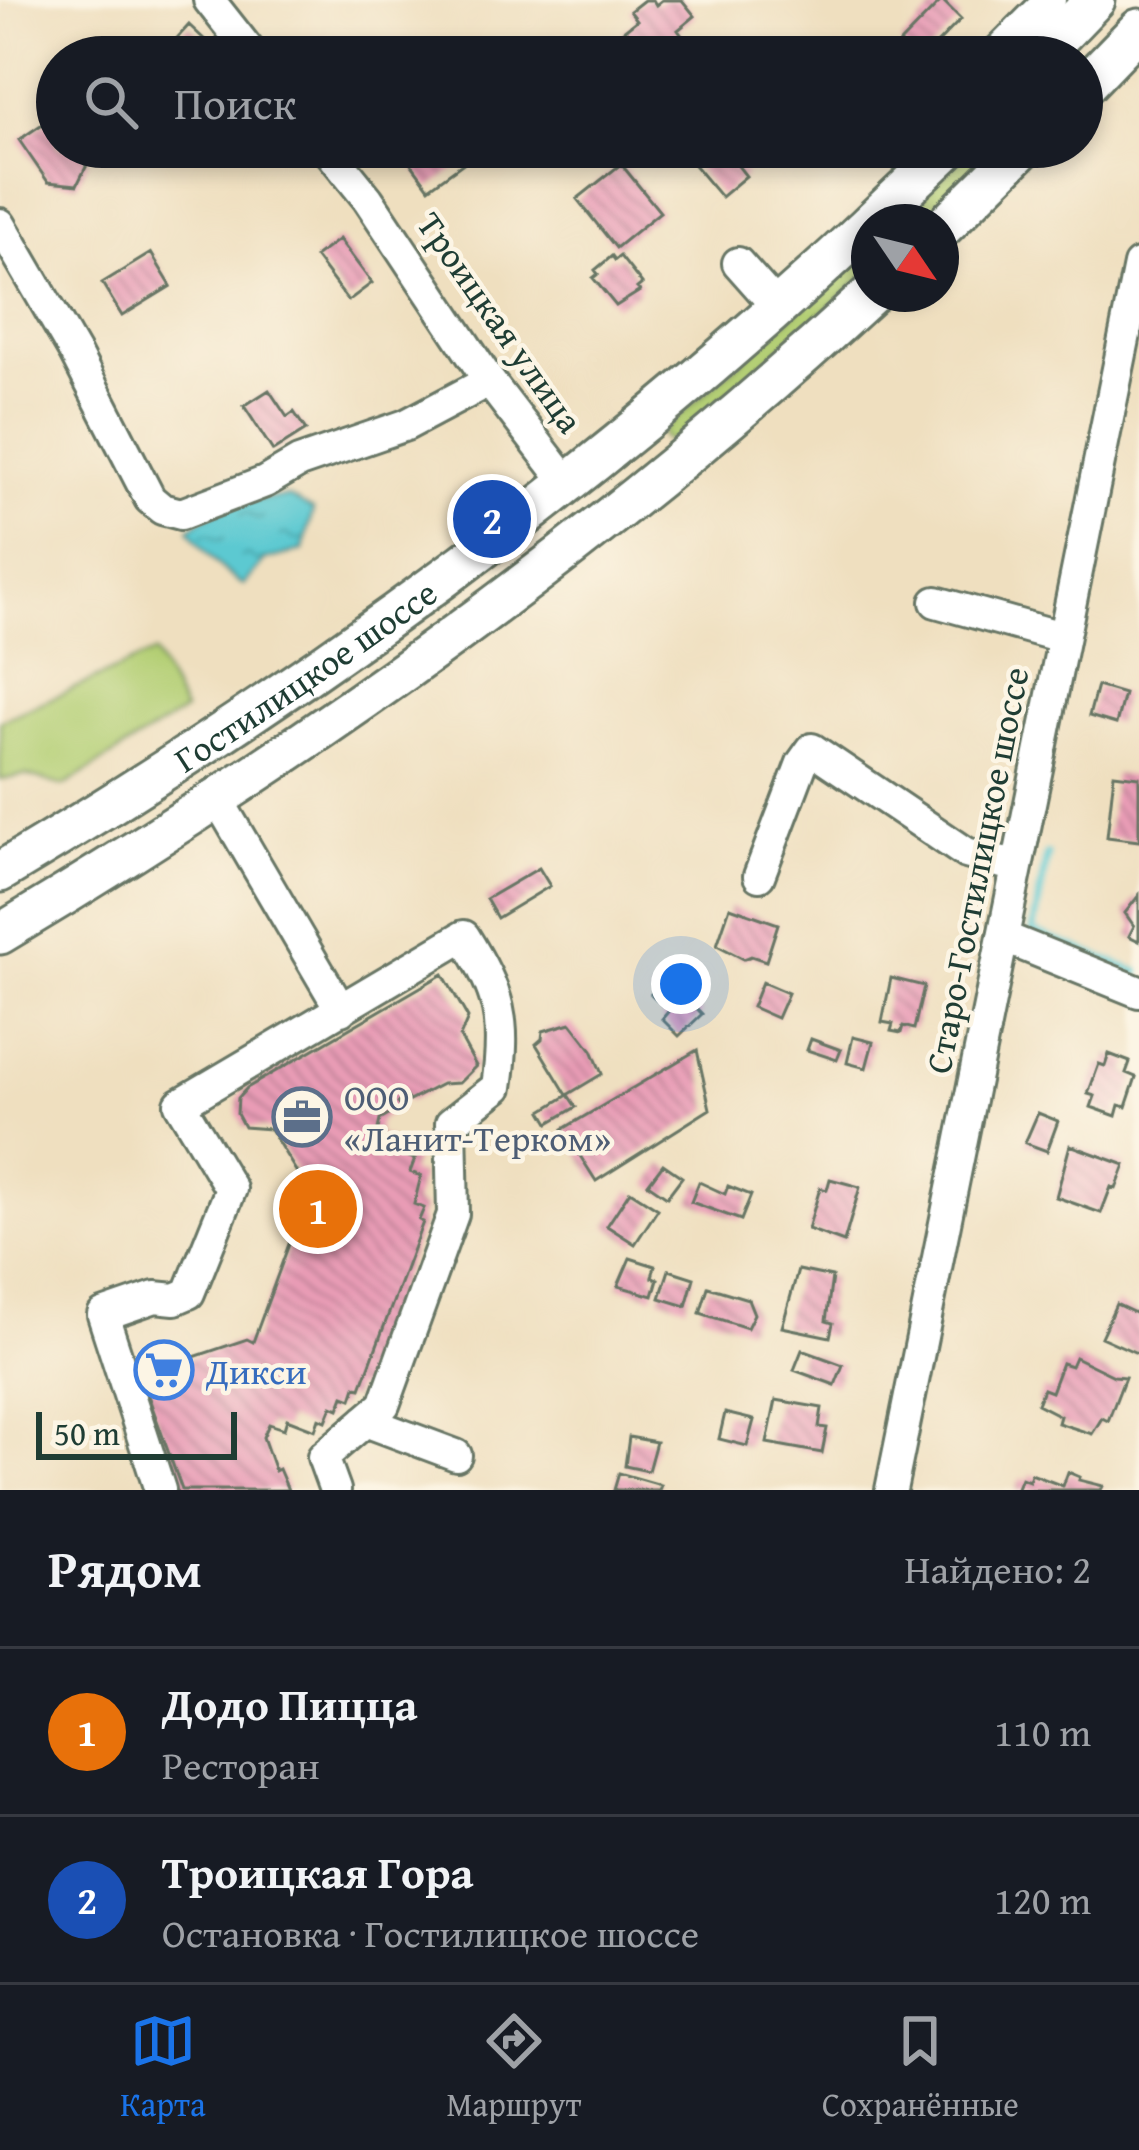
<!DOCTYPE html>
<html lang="ru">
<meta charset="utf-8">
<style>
body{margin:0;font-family:"Gentium Book Plus",serif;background:#242831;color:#f1f3f6}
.compass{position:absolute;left:851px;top:204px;width:108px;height:108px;border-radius:50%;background:#171b24;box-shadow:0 6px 18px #0003;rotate:125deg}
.scale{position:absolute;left:36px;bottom:30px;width:201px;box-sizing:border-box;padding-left:12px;border:6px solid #1f3d34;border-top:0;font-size:33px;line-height:42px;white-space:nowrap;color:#1f3d34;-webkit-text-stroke:9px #fcf5e5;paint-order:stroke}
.you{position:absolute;left:681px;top:984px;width:42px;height:42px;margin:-30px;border:9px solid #fff;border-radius:50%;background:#1a73e8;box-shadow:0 0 0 18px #1a73e833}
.badge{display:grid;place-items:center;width:78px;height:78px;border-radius:50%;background:#1a73e8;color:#fff;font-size:39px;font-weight:700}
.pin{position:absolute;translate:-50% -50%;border:6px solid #fff;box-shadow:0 3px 12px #0006}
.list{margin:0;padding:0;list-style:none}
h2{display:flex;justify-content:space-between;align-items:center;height:156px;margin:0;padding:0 48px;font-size:51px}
h2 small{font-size:39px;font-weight:400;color:#9ea1a6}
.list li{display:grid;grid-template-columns:78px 1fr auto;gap:36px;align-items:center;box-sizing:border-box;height:168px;padding:0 48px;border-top:3px solid #363941}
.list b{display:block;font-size:45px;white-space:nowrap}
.list p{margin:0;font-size:39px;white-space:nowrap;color:#9ea1a6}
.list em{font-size:39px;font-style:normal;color:#9ea1a6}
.icon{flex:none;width:66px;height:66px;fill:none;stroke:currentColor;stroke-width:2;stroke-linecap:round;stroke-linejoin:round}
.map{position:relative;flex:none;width:1139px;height:1490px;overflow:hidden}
.search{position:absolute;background:#171b24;box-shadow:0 6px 18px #0003;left:36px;right:36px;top:36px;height:132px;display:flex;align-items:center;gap:30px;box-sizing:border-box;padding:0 42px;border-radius:66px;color:#9ea1a6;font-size:45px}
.sheet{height:492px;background:#171b24}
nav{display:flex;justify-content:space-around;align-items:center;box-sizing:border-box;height:168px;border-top:3px solid #363941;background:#171b24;font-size:33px;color:#9ea1a6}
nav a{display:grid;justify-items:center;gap:6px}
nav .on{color:#1a73e8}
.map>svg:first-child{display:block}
.grass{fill:#b4cf75;stroke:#6a8654;stroke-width:3}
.water{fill:url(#water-ripples);stroke:#3e8382;stroke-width:3}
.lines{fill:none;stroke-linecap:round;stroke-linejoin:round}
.stream{stroke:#5cc9d1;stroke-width:8}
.building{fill:url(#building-back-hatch)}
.minor-casing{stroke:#687665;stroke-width:36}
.major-casing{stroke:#687665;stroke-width:45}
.minor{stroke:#fff;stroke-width:30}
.major{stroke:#fff;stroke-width:39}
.labels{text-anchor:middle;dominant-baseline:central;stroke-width:9;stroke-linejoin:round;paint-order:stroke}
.street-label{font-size:36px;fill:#1f3d34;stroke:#fcf5e5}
.service-label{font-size:36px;fill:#4e5e75;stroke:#fcf5e5;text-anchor:start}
.shop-label{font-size:36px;fill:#366cbe;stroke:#fcf5e5;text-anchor:start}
</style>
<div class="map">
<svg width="1139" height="1490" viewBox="0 0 1139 1490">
<defs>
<pattern id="water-ripples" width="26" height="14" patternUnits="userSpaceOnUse" patternTransform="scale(3)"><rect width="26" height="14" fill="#5cc9d1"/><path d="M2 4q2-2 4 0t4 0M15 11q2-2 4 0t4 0" fill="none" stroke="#4ba4aa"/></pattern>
<pattern id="building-back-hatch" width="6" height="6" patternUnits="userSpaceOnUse" patternTransform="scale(3)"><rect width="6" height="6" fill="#e99cb6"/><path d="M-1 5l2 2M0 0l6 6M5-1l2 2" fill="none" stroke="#bc8095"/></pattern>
</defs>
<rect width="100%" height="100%" fill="#fcf5e5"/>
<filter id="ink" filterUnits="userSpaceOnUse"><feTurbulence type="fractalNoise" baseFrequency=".00833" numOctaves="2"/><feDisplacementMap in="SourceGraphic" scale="24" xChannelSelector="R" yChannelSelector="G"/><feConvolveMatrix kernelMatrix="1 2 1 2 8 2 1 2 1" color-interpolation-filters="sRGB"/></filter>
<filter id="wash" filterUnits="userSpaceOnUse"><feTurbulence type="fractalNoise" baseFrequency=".004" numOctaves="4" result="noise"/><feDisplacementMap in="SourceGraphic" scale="48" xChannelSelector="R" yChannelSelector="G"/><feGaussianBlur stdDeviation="2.7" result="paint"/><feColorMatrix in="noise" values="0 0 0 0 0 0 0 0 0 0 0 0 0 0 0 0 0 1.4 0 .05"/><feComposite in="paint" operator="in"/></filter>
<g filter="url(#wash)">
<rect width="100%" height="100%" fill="#efdfbf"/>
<path class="grass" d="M974,147H1001L924,222H896Z
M869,248V273L672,442L663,438L662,431Z
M154,653L184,711L64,786L25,775L0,780V721Z"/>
<path class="water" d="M289,497L313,510L303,550L265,560L244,585C224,575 202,548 189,529C223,503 247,499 289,497Z"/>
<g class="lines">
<path class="stream" d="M1047,855L1033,932L1137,972"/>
</g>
<g id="blocks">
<path class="building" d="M644,0H653L656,5L662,0H682L695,16L678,30L685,40L664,57L653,49L643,57L622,32L637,20L630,11Z
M942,0L961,19L924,57H915L900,43Z
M189,25L223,57H160Z
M57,114V147H80L89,161L77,185L48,182L19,140Z
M422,147H454L465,162L429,188L407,158Z
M692,147H735L738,151L731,157L746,176L721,197L684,153Z
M621,164L660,212L616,248L577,199Z
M339,239L372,283L348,301L315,257Z
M151,253L171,286L122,316L102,283Z
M612,256L615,260L620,256L642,284L637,288L640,291L616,306L593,278L598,274L595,270Z
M269,390L287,417L294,412L306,430L273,451L244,406Z
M1097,686L1124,694L1116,724L1089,716Z
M1114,774L1139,777V841L1107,837Z
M539,868L550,886L497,918L486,899Z
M1139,895V941L1129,936L1134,926L1125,913Z
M730,907L778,924L766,961L751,956L744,959L717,945Z
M443,974L468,1018L460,1037L476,1066L459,1083L442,1084L409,1101L406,1097L397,1103L401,1108L380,1120L377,1134L390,1139L386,1149L415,1159L410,1172L421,1176L414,1204L424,1208L419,1220L423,1222L361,1388L356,1387L352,1399L344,1396L339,1409L332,1406L326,1421L319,1418L315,1430L287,1419L284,1429L269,1424L263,1437L275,1471L279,1469L288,1490H182L140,1373L143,1358L161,1345L173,1347L185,1360L247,1339L253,1342L310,1187L304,1184L270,1129L244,1127L237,1114L238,1098L247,1088Z
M668,977L679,988L662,1005L651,994Z
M891,978L924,986L914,1029L903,1026L901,1033L891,1031L893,1024L882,1022Z
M762,982L788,993L777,1018L752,1007Z
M683,994L702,1014L679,1036L662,1019Z
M571,1023L592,1050L602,1074L567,1095L536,1044L542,1039L543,1031Z
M853,1037L873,1042L866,1068L847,1063Z
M811,1039L841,1050L837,1060L807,1050Z
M697,1050L710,1109L596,1181L563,1129Z
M1109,1054L1130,1062L1126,1073L1136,1077L1126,1107L1119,1105L1116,1116L1091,1107L1095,1096L1088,1094L1099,1064L1105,1066Z
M568,1095L576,1107L549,1123L542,1111Z
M1038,1113L1058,1121L1047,1151L1025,1143Z
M1070,1145L1125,1165L1116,1189L1111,1187L1101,1213L1056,1197Z
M663,1164L682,1177L667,1197L648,1184Z
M830,1179L860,1187L844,1242L808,1229L820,1188L827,1190Z
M699,1182L725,1194L728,1186L751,1195L741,1220L691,1202Z
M630,1191L658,1209L635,1244L607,1226Z
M630,1258L655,1266L652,1277L658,1279L653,1296L618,1286Z
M669,1270L694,1278L686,1306L660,1298Z
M798,1270L832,1277L826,1321L833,1323L830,1337L782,1327Z
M708,1287L748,1299L754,1314L747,1328L700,1313Z
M1116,1304L1139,1315V1354L1101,1337Z
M802,1350L843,1365L835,1385L794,1370Z
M1075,1357L1114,1376L1125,1377L1108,1421L1102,1418L1092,1434L1058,1423L1060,1416L1037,1404L1043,1389L1051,1392L1062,1363L1071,1366Z
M776,1400L822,1408L819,1427L827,1428L822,1453L767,1443Z
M725,1413L754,1420L747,1446L719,1439Z
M629,1437L656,1442L648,1471L625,1466Z
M1068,1472L1080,1477L1079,1480L1103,1486L1101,1490H1016L1021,1478L1029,1481L1031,1474L1063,1486Z
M619,1473L661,1485L659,1490H614Z"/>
</g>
</g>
<g filter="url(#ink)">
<use href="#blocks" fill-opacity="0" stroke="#687665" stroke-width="3"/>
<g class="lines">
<g class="minor-casing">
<path id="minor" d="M209,0L254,57
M993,57L1050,0
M326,147L368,199L489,381L568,484
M0,224L75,353L150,499L162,509L181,514L265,482L299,462L406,425L489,381
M738,263L778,308
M936,602L1062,637
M218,800L341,1010
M759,876L802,763L812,749L966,853L1017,867
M1003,937L1139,992
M365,1421L456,1455
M160,1490L103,1315L155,1297L175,1299L189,1293L231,1189L180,1104L464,936C500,994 507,1019 497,1087L451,1123L453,1214L384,1405L323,1457L335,1490
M891,1490L1139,265"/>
</g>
<g class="major-casing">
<g id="major">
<path d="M1040,57L1095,0"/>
<path d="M1082,88L1139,29"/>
<path d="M871,222L950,147"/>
<path d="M941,229L1024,147"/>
<path id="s1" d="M0,872C312,686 605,473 869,224"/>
<path d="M0,934C311,748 605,540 871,294"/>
</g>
</g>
<use href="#minor" class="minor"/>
<use href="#major" class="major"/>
</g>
</g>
<defs>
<g id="office-ring" transform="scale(3)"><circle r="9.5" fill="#fcf5e5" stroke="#5c6f8a" stroke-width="1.5"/><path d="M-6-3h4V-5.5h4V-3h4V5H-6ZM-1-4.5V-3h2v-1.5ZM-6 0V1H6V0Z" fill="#5c6f8a"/></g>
<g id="supermarket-ring" transform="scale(3)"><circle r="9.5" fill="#fcf5e5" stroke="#3f7fe0" stroke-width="1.5"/><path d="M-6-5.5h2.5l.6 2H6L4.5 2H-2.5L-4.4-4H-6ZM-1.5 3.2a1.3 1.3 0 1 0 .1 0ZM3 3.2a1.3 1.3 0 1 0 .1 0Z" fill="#3f7fe0"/></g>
</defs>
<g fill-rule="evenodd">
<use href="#office-ring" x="302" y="1117"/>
<use href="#supermarket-ring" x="164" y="1370"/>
</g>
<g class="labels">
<g class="street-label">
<text transform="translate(501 322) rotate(55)">Троицкая улица</text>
<text stroke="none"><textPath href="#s1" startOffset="363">Гостилицкое шоссе</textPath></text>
<text transform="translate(976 870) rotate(-79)">Старо-Гостилицкое шоссе</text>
</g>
<g class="service-label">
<text x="344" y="1096">ООО<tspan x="344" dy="41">«Ланит-Терком»</tspan></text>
</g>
<g class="shop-label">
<text x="206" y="1370">Дикси</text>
</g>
</g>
</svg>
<svg class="compass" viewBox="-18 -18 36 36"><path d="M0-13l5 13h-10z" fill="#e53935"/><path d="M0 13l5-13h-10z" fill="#9ea1a6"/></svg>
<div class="scale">50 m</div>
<div class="you"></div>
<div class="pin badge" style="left:318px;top:1209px;background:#e8710a">1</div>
<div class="pin badge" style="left:492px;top:519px;background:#1a4fb4">2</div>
<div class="search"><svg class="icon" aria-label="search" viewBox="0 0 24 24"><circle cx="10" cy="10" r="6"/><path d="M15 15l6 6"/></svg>Поиск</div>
</div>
<section class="sheet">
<h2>Рядом<small>Найдено: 2</small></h2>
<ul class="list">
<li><span class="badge" style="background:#e8710a">1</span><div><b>Додо Пицца</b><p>Ресторан</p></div><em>110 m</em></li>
<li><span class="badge" style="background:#1a4fb4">2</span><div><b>Троицкая Гора</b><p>Остановка · Гостилицкое шоссе</p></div><em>120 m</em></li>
</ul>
</section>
<nav>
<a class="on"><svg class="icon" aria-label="map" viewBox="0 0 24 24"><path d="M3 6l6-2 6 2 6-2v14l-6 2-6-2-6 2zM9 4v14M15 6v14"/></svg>Карта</a>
<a><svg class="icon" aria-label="directions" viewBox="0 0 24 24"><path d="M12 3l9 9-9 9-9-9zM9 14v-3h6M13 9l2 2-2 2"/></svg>Маршрут</a>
<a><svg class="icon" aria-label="saved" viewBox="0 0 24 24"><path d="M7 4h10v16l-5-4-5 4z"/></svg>Сохранённые</a>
</nav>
